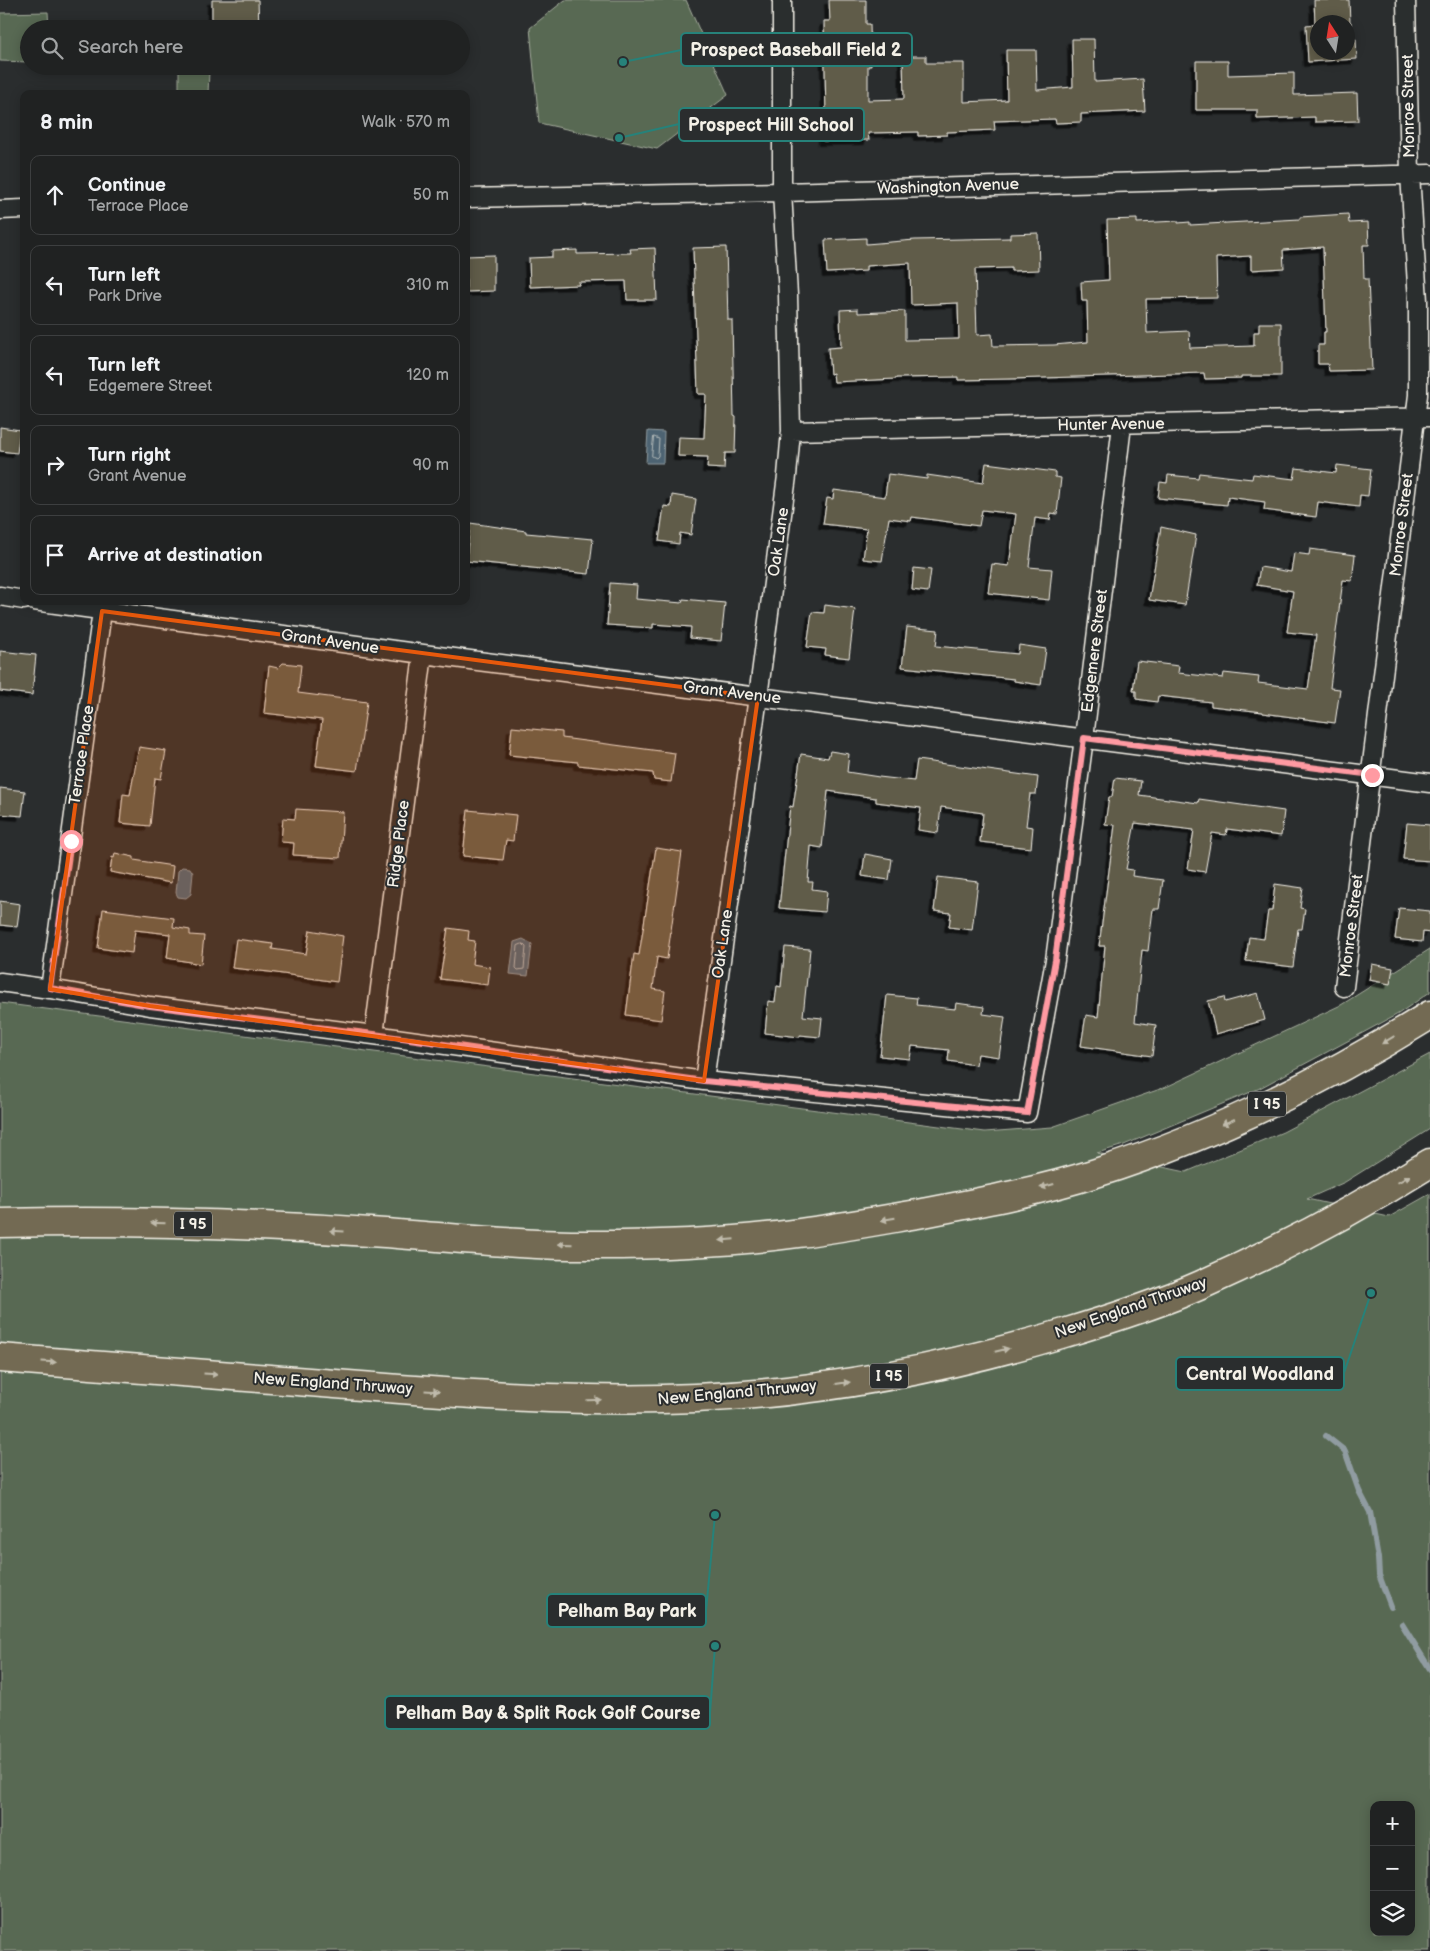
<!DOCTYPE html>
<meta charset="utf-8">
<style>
body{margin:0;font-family:"Balsamiq Sans",sans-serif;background:#282a2a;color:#f1f3f6}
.controls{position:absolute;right:15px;bottom:15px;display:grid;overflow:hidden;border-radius:10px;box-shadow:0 2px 12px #0003}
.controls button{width:45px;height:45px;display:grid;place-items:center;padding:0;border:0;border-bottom:1px solid #3d3f40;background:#202222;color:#f1f3f6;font:25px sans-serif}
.compass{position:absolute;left:1310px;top:15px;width:45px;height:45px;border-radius:50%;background:#202222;box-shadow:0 2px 12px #0003;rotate:348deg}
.stop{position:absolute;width:15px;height:15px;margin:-11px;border:4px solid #ff9aa2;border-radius:50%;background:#fff}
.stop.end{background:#ff9aa2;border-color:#fff;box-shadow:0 1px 5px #0008}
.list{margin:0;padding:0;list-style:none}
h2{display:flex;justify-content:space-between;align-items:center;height:65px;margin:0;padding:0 20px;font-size:21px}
h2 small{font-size:16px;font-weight:400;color:#a2a4a5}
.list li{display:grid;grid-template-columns:32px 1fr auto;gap:15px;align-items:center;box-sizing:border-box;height:80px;margin:0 10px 10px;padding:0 10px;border:1px solid #3d3f40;border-radius:10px}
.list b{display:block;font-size:19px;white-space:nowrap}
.list p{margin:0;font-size:16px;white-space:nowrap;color:#a2a4a5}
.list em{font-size:16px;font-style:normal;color:#a2a4a5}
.icon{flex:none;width:28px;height:28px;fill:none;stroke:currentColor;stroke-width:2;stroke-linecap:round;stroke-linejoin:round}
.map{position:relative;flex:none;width:1430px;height:1951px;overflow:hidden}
.search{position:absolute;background:#202222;box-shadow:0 2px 12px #0003;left:20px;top:20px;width:450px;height:55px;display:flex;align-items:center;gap:12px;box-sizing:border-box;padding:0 18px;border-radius:28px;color:#a2a4a5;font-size:19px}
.panel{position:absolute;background:#202222;box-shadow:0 2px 12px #0003;left:20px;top:90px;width:450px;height:515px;border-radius:10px}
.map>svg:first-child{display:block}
.green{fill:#586953;stroke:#a6ad9e;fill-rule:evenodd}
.water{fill:#4e6472;stroke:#909ca1}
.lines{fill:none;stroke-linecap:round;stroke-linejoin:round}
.shore{stroke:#b2b9b9;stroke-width:1}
.stream{stroke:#909ca1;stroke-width:6}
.building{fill:#615b4a;stroke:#f4f1e8;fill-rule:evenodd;filter:url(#shadow)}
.minor-casing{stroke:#f4f1e8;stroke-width:21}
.motorway-casing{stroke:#f4f1e8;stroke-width:31}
.minor{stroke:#2a2d2e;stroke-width:18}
.motorway{stroke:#736b52;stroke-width:28}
.oneway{fill:#c0bbac}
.route{stroke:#ff9aa2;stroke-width:6}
.marked{fill:#e8590c;fill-opacity:0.2;stroke:#e8590c;stroke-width:4;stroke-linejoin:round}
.labels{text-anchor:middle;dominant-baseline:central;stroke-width:4;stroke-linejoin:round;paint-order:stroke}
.shield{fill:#2a2d2e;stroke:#b7b6b0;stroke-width:1}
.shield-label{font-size:15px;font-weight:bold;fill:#f4f1e8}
.street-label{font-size:16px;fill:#f4f1e8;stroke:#2a2d2e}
.leader{fill:none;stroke:#26827a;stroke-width:2}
.callout-dot{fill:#26827a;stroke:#2a2d2e;stroke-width:2}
.callout{fill:#2a2d2e;stroke:#26827a;stroke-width:2}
.callout-label{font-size:18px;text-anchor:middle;font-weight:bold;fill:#f4f1e8}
</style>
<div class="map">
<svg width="1430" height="1951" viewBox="0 0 1430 1951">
<defs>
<filter id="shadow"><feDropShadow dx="-4.5" dy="4.5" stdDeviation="0" flood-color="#0009"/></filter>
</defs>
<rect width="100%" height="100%" fill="#2a2d2e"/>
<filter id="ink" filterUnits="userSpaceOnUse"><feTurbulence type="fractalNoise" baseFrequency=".02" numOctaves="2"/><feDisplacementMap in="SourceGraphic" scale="10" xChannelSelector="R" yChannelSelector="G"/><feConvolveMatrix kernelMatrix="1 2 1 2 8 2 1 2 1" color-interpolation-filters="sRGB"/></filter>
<g filter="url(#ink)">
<path class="green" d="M565,0H686L728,95L657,149L539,123L530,28Z
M48,12L49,29H29V62L0,61V13Z
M179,70L209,71L208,94H179Z
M1430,949V992L1398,1014L1258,1089L1124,1145L1097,1153L1186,1172L1283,1132L1430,1054V1129L1345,1182L1307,1199L1389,1217L1430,1194V1951H0V1003L985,1132L1052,1127L1166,1087L1341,1005ZM1374,1805H1411V1932H1374Z"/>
<path class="water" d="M648,431L664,432L663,463H646Z
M182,867L190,868L193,873L191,894L186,898L178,897L176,893L178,871Z
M523,939L532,944L528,976L510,974L514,942Z"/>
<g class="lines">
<path class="shore" d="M654,437L659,439L658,456L656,458L652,456Z
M523,944L526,947L524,969L518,970L516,968L518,946Z"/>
<path class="stream" d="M1326,1436L1345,1451L1359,1491L1370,1512L1378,1558L1379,1575L1391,1607
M1402,1624L1430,1669"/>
</g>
<path class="building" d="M212,0H258L259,29H212Z
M829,0H866V24H870L871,66H868V100L904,99L903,56H926V63H964V102L1007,100L1006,50H1036L1037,90L1073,87L1072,39H1094L1095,82L1143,79L1145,111L1081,114V122L1056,123L1055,119L994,121L995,130L947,132V135L918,136V132L868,133L869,140L823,141V115H826L824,21H830Z
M1314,0H1349L1350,22H1351L1352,39H1356L1357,59L1308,62L1306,25L1315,24ZM1318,22H1348V52H1318Z
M1196,61H1228V75L1294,73V95L1357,93L1358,121L1315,122V117L1257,119V110H1196Z
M1348,214L1349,223L1368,222L1369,245H1363L1364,279H1368L1372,370L1329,371L1328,364H1318V345H1324V332H1326L1323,247L1283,250L1284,268L1251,270V256L1216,258L1217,298L1146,299L1147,333L1189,331L1190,348L1254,346V332H1259V323H1281V376H1241V378L1205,379L1204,373L1010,379L958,380V377L896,378V379L834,382L833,373L830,374L828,348L841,347L840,310L858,309V313L905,311V340L959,339L958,303L911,305L910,263L866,266V271L827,273L825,240L866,238V244L915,240L1010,238V234L1038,233L1039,270L1011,271V268L975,269L977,335L992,334L993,346L1054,345L1088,342L1087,301H1082L1081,282L1109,280L1107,220L1137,219V223L1178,221V223L1190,222V225L1300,219V217Z
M726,247L728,320H732L734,416L736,417L735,453H725L724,469L707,468L708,457L678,456L679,437L704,438L706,394H698L693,248Z
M655,248L657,300H627L626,281L578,282L579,285L530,287L529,258L552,257V251L577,250V254L631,253L630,249Z
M494,255V291L466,292V256Z
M0,427L20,430L17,453L0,451Z
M986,463L1055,472V477L1061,478L1057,514L1051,513L1050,520L1035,518L1029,567L1052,569L1049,600L988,593L992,564L1009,566L1016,514L982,510L979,526L912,517L911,521L889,518L882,561L863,559L867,529L823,524L827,498L833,499L834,490L885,497L888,474L927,479V475L983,483Z
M1337,465L1371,469L1368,496L1360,495L1359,507L1318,502L1316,517L1264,510L1265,502L1228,497L1227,505L1158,498L1160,482L1167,483L1168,475L1198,478L1199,473L1252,479L1253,474L1294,479L1296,468L1336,473Z
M672,495L696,499L691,535L680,533L679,544L659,541L664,506L671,507Z
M470,523L526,531V533L593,539L589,574L466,561Z
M1161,527L1196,535L1185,605L1149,600Z
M1310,549L1355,555L1352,581L1343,580L1334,647H1335L1330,688L1340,689L1335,723L1263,713V712L1211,706V702L1158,696L1157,702L1136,699V691H1133L1137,661L1179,666L1178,673L1223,678L1224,673L1259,677L1258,683L1308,689L1316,635L1287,632L1293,591L1257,585L1260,567L1291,572L1294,553L1309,555Z
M914,568L931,570L928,592L912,590Z
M610,583L637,585L636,599L682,603L683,599L725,603L721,641L690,638L691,627L653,624V628L607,625Z
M825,605L855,609L849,658L825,655L826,649L807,647L812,612L824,613Z
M907,627L938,630L936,646L1018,654L1019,645L1046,649L1041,685L1014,681V679L902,667Z
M0,651L36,655L32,695L0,691Z
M283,663L301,665L298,693L367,702L357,771L316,766L322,720L264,713L269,666L278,668Z
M512,727L562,732V738L675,753L671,782L654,780L653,773L578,765V762L509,755Z
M139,747L166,751L161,779L155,778L150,826L120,823L123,794L130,795Z
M830,751L849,754L847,772L879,777L914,781L917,760L1038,777L1036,794H1030L1026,826L1033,827L1031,848L980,842L983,813L941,807L938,833L918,830L921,808L876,802V798L828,791L822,848L811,846L808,882H813L812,889L827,891L825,912L779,908L790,806L793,807L801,754L828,758Z
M1115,778L1141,781L1139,795L1198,803L1199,799L1284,811L1281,836L1227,829L1226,835L1212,833L1205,872L1188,869L1194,830L1135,823L1126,869L1133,870L1132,876L1163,880L1159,909H1153L1148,951L1142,950L1135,1022L1156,1025L1152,1056L1081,1046L1086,1015L1098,1017L1105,946H1099L1115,825L1105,824L1109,797H1112Z
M0,788L25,791L22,816L0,814Z
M296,809L343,812L340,858L293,855L294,843L281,842L283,818L295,819Z
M468,810L516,815L513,841L506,840L503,860L463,856Z
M1407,823L1430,825V861L1403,859Z
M656,848L682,852L667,959L657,957L653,989L665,991L661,1020L626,1015L634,954L639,955Z
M115,853L134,857V860L173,866L171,883L110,872L112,857L114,858Z
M865,854L892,859L889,880L862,876Z
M938,877L978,882L972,930L949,927L951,913L934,911Z
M1275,884L1303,888L1300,908L1305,909L1302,929H1298L1293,967L1246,961L1249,937L1264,939L1268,911H1272Z
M0,901L20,904L17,927L0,925Z
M1399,908L1430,911V933L1423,932L1422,942L1395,939Z
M103,909L174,918L173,927L190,930V935L204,936L201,964L167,958L170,934L135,930L132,953L98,948Z
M448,928L469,931L468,940L475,941L472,964L490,967L488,985L440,979Z
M310,930L343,936L337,982L269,972L232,968L236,939L273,944L272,949L306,954Z
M785,947L810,949L803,1016L822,1018L820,1037L800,1035V1037L765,1033L768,1001L775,1002L777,986L781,987Z
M1372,964L1393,968L1390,984L1369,980Z
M1258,993L1265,1020L1216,1034L1208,1001L1224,997L1225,1002Z
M887,995L917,998L916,1005L955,1009L956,1003L984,1007L983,1014L1005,1017L999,1057L978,1054L976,1065L948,1061L949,1050L912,1046L910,1059L880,1056Z"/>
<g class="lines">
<g class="minor-casing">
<path id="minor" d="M466,198L782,192L1430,174
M0,210L24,209
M791,431L1430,417
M0,596L24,600
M34,601L423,654L1430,783
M0,982L50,989L150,1006L374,1035L704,1081L1027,1113L1055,960L1084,738L1122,425
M1344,987L1418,395V301L1410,174L1406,0
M50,989L102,611
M374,1035L423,654
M704,1081L758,697L787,476L791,431L788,295L782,192V0"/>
</g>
<g class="motorway-casing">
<path id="motorway" d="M0,1223C128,1220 257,1224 385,1233C456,1238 528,1246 599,1245C666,1245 733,1242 799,1233C840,1228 882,1220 923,1213C981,1202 1040,1191 1096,1173C1213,1136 1326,1080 1430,1015
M0,1358C116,1367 232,1376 348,1385C464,1394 580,1403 696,1398C819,1393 943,1369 1061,1334C1108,1320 1156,1305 1201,1285C1280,1250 1357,1209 1430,1163"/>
</g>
<use href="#minor" class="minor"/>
<use href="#motorway" class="motorway"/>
</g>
<defs><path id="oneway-solid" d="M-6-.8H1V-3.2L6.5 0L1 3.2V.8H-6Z" transform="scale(1.25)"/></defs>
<g class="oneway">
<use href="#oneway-solid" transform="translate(1388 1040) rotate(149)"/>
<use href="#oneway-solid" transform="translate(1228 1122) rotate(156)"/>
<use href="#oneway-solid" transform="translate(1404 1179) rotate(-30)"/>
<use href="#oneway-solid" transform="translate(1047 1186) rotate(165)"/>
<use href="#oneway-solid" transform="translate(888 1219) rotate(170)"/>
<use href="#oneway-solid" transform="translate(158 1223) rotate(-178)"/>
<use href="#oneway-solid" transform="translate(337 1231) rotate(-177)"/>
<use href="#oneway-solid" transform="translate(727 1240) rotate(175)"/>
<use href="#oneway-solid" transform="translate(565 1244) rotate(-178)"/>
<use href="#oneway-solid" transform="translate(1002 1350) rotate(-13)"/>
<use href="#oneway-solid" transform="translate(49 1362) rotate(4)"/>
<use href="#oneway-solid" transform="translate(211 1374) rotate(4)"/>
<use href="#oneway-solid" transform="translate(843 1383) rotate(-7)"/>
<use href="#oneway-solid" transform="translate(432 1391) rotate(3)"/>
<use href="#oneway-solid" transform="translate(594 1400) rotate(-1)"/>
</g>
</g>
<g class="lines" filter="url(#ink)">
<path class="route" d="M71,841L50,988L150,1006L374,1034L704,1081L1027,1113L1055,960L1084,738L1372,775"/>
</g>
<path class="marked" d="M102,611L758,697L704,1081L150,1006L50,989Z"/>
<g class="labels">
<g class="shield">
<rect x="1248" y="1091.5" width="38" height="25" rx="4"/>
<rect x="174" y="1211.5" width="38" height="25" rx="4"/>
<rect x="870" y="1363.5" width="38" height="25" rx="4"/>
</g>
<g class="shield-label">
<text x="1267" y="1104">I 95</text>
<text x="193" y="1224">I 95</text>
<text x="889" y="1376">I 95</text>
</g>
<g class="street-label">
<text transform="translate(1409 106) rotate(-91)">Monroe Street</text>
<text transform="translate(948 187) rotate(-2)">Washington Avenue</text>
<text transform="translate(1111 425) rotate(-1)">Hunter Avenue</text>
<text transform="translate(1402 525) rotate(-83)">Monroe Street</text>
<text transform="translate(779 542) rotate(-82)">Oak Lane</text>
<text transform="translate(330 642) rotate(8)">Grant Avenue</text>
<text transform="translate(1095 651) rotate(-83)">Edgemere Street</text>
<text transform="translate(732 693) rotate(7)">Grant Avenue</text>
<text transform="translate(82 755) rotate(-82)">Terrace Place</text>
<text transform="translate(399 844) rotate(-83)">Ridge Place</text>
<text transform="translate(1352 926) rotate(-83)">Monroe Street</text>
<text transform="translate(723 944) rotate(-82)">Oak Lane</text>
<text transform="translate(1131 1308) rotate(-19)">New England Thruway</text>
<text transform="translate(333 1384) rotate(4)">New England Thruway</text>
<text transform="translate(737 1393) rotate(-5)">New England Thruway</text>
</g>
</g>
<path class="leader" d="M623 62L681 50M619 138L679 124M1371 1293L1344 1373M715 1515L706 1611M715 1646L710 1713"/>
<g class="callout-dot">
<circle cx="623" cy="62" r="5"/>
<circle cx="619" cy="138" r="5"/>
<circle cx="1371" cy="1293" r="5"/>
<circle cx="715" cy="1515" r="5"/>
<circle cx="715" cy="1646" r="5"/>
</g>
<g class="callout">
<rect x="681" y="33" width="231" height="33" rx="5"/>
<rect x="679" y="108" width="185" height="33" rx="5"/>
<rect x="1176" y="1357" width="168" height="33" rx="5"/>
<rect x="547" y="1594" width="159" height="33" rx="5"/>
<rect x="385" y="1696" width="325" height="33" rx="5"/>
</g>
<g class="callout-label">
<text x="796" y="56">Prospect Baseball Field 2</text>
<text x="771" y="131">Prospect Hill School</text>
<text x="1260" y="1380">Central Woodland</text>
<text x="627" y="1617">Pelham Bay Park</text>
<text x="548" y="1719">Pelham Bay &amp; Split Rock Golf Course</text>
</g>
</svg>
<div class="controls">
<button>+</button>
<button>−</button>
<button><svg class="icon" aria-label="layers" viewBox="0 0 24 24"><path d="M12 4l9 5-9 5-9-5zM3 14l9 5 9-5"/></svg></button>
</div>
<svg class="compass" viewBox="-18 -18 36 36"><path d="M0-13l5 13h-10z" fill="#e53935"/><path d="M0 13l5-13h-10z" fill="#a2a4a5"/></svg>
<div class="stop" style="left:71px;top:841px"></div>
<div class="stop end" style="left:1372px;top:775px"></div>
<div class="search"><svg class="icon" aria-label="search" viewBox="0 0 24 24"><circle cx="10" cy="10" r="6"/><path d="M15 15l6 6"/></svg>Search here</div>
<section class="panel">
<h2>8 min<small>Walk · 570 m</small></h2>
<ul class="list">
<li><svg class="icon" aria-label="ahead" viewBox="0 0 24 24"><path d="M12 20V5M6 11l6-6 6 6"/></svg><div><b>Continue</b><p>Terrace Place</p></div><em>50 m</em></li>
<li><svg class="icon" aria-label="left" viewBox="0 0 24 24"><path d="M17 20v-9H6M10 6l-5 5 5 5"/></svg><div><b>Turn left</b><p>Park Drive</p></div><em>310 m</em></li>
<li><svg class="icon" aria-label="left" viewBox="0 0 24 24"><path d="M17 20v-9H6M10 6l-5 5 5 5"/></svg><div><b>Turn left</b><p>Edgemere Street</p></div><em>120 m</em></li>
<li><svg class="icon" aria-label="right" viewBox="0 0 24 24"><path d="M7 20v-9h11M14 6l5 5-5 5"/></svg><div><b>Turn right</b><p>Grant Avenue</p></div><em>90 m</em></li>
<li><svg class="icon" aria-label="arrive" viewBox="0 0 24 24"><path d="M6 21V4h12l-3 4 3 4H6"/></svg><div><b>Arrive at destination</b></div></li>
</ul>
</section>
</div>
